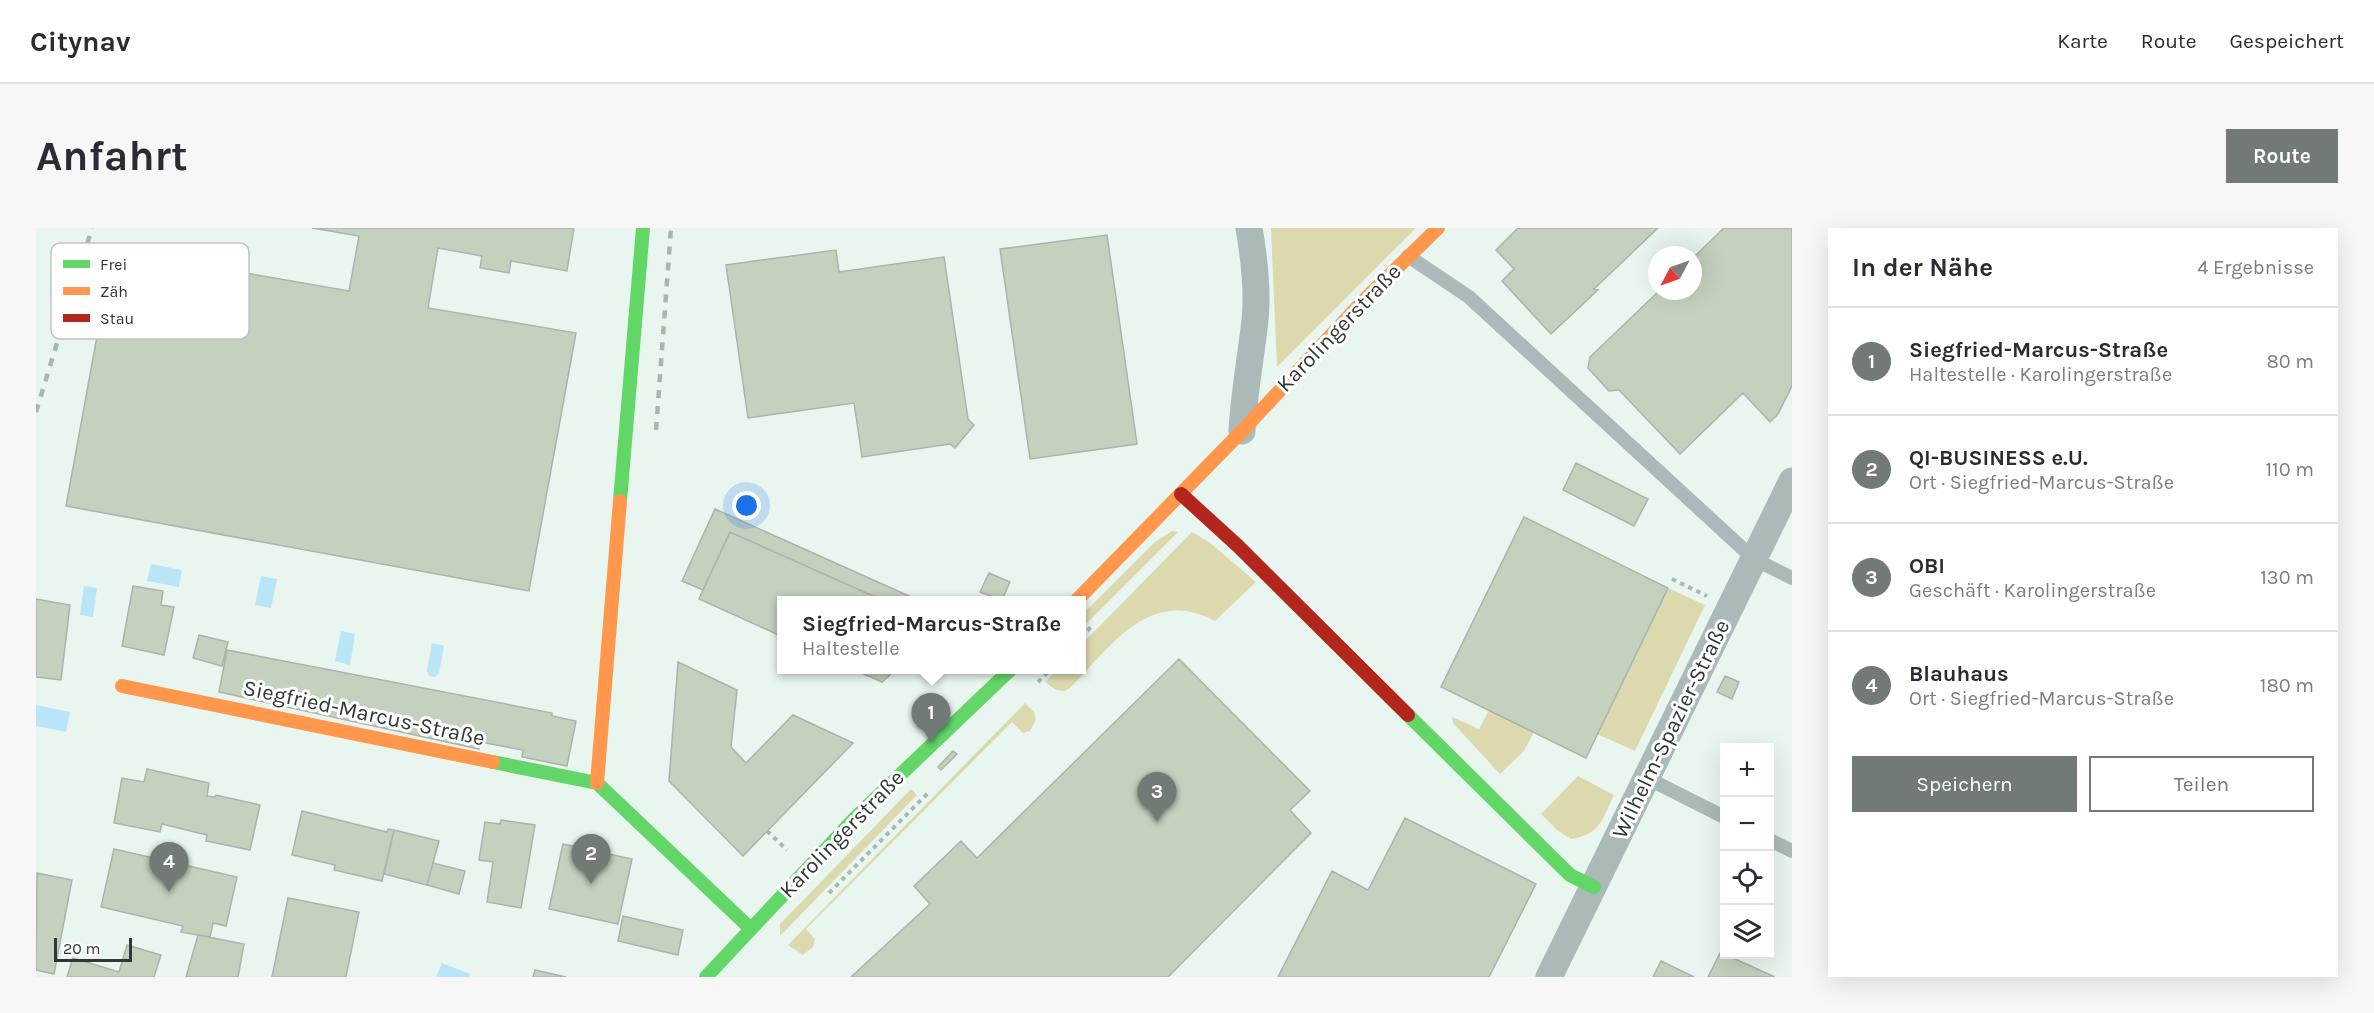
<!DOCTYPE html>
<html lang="de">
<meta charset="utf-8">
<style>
body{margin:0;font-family:Karla,sans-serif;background:#f7f7f7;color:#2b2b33}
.controls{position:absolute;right:18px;bottom:18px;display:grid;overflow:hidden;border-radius:0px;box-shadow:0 6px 24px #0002}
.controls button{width:54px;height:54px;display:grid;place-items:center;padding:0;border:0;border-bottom:2px solid #e1e1e2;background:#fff;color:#2b2b33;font:30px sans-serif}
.compass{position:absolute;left:1612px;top:18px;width:54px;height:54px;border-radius:50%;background:#fff;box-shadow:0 6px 24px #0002;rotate:229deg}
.scale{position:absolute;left:18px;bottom:15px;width:78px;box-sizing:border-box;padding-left:6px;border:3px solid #303834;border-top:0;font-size:16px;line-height:21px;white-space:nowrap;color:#303834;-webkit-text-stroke:4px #fff;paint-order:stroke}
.you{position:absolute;left:711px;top:278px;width:21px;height:21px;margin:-15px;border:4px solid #fff;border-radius:50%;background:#1a73e8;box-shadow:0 0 0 9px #1a73e833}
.badge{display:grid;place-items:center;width:39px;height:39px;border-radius:50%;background:#717a75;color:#fff;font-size:20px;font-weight:700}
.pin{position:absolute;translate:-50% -50px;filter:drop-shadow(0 2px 3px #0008)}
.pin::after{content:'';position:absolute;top:32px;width:21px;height:18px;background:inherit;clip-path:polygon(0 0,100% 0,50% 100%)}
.popup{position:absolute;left:741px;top:368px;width:309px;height:78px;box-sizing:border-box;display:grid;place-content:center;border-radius:0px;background:#fff;filter:drop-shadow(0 2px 4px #0005);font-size:20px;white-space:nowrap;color:#7c7c81}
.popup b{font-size:22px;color:#2b2b33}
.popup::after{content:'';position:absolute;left:50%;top:100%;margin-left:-12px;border:12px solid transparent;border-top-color:#fff}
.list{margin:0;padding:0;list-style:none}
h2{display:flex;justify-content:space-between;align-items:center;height:78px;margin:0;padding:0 24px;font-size:26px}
h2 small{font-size:20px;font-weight:400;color:#7c7c81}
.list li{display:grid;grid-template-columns:39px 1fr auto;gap:18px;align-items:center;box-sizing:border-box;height:108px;padding:0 24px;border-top:2px solid #e1e1e2}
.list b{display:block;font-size:22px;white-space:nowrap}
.list p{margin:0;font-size:20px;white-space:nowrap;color:#7c7c81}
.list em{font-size:20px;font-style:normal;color:#7c7c81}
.actions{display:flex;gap:12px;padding:18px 24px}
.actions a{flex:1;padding:14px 0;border:2px solid #717a75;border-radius:0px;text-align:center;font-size:21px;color:#717a75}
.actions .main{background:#717a75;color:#fff}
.icon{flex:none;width:33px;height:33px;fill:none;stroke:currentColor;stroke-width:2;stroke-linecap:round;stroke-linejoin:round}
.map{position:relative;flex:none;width:1756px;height:749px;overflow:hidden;border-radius:0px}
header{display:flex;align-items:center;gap:36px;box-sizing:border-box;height:84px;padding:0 30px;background:#fff;border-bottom:2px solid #e1e1e2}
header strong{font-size:28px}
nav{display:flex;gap:33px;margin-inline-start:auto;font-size:21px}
.intro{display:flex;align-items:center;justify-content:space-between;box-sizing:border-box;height:144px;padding:0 36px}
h1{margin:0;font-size:42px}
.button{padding:15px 27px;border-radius:0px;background:#717a75;color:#fff;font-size:21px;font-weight:700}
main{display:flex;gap:36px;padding:0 36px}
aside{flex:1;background:#fff;border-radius:0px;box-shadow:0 6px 24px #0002}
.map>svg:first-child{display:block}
.green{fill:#ddd9af}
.water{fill:#b9e5f8}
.building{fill:#c3d1be;stroke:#abb3ad;stroke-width:1.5}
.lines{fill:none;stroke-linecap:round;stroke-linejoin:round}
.path{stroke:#acb8b4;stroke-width:4;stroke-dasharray:4.5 4.5;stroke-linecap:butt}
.lane{stroke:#abbab8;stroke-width:14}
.street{stroke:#abbab8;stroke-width:27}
.fast{stroke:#63d668;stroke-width:14}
.slow{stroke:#ff974d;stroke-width:14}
.jam{stroke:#b3261e;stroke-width:14}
.rail{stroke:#a8b5b2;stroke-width:4.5;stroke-dasharray:8 8;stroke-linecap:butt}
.labels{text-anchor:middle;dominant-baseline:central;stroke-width:6;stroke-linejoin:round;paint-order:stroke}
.street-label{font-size:22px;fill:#303834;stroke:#fff}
.key{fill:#fff;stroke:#c1c3c2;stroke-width:1.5}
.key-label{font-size:16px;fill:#303834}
</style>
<header>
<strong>Citynav</strong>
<nav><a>Karte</a><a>Route</a><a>Gespeichert</a></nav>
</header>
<div class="intro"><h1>Anfahrt</h1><a class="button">Route</a></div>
<main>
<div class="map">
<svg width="1756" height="749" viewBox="0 0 1756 749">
<rect width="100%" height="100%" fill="#e9f6ef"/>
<path class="green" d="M1235,0H1380L1241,139Z
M1136,303L1142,304L1045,401V388L1119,314Z
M1156,304L1173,314L1220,354L1179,393C1114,358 1075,418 1034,460L1028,463L1020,462L1009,454L1021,442H1045V417Z
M1632,360L1669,377L1599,523L1561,506Z
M989,475L998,484L1000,492L994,503L987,505L976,494L770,701L779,711L777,719L767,727L752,717Z
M1453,482L1498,504L1488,523L1464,546L1417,495L1416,489L1443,501Z
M1542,548L1578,567C1566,592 1565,606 1535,611L1521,602L1505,586Z
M875,561L881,567L744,708V696Z"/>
<path class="water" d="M115,336L146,342L143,359L111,353Z
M225,348L241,351L235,380L219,377Z
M48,358L61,360L57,389L44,387Z
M305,403L319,406L314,437L299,433Z
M396,415L408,418L403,445L399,449L393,448L391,443Z
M0,477L34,484L30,504L0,498Z
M406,735L434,746L433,749H400Z"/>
<path class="building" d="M276,0H538L531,43L475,33L473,45L444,40L446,28L402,20L392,80L540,105L493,363L30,278L66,81L100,87L111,28L313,63L323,8Z
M1482,0H1622L1558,61L1562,62L1515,106L1466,53L1478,41L1460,22Z
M1688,0H1756V158L1742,186L1734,194L1707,165L1644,226L1583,162L1573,163L1552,140L1554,129L1623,63H1657V30Z
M1071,7L1101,216L994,231L964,21Z
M800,22L803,44L908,29L932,191L938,197L919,220L914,216L826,229L818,175L712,190L690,37Z
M1540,235L1612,271L1598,298L1527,262Z
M679,281L882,372H846L694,304L667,362L646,353Z
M1488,289L1632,360L1550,530L1405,459Z
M694,304L846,372H745V408L663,371Z
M953,345L974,354L966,372L944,364Z
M97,358L127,363L125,377L138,379L128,427L86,418Z
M0,371L34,377L25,452L0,449Z
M163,407L192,414L186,438L157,430Z
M191,422L516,485V488L540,493L531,538L486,529L487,522L444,514L443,521L183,464Z
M1143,431L1274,563L1254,582L1275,605L1132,749H815L894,676L878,658L925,613L941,630Z
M642,434L701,462L695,519L710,535L757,487L817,515L707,628L633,553Z
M819,442H859L846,454Z
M1689,448L1703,454L1696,471L1681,464Z
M917,523L921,526L905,542L902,539Z
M111,541L173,555L171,568L179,569L180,567L224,577L214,622L170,613L171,607L126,596L124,604L78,595L86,550L108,554Z
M266,583L351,604L352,601L358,602L346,653L298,642L299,637L256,627Z
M1369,590L1500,656L1453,749H1242L1296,643L1332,662Z
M465,592L499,597L485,680L451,674L457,634L443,632L449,594L464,596Z
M358,602L403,613L391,657L348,646Z
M527,616L596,631L582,696L513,681Z
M78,621L201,649L190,698L177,695L174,709L162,707L145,704L147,698L65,679Z
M397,635L429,643L423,666L391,657Z
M1,645L36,652L18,746L0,742Z
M252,670L323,684L310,749H236Z
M587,688L647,702L642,727L582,713Z
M162,707L208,716L202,749H150Z
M91,717L125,727L118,749H31L37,730L83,744Z
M1685,723L1688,726L1739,749H1672Z
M1625,733L1658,749H1617Z
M499,742L530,749H497Z"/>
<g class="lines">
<path class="path" d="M1636,351L1671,368
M1045,409L1055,399
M1002,454L1014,442
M731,603L751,622
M793,665L893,564"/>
<path class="lane" d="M1372,28L1433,69L1718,331L1756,350
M1611,550L1688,589
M1734,612L1756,623"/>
<path class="street" d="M1206,203C1208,165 1215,129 1219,92C1222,63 1218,29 1213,0
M1513,749L1756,253"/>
<path class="fast" d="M584,273L607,0
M1372,487L1534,647L1558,659
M457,534L561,555L715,701
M670,749L820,589L974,442"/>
<path class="slow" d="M1041,372L1206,203L1328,72L1402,0
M86,458L457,534
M561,555L584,273"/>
<path class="jam" d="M1145,266L1202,318L1372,487"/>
<path class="rail" d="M0,184L56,0
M620,202L635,0"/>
</g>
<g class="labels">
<g class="street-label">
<text transform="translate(1303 100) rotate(-46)">Karolingerstraße</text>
<text transform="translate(328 485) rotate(12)">Siegfried-Marcus-Straße</text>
<text transform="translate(1635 501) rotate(-64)">Wilhelm-Spazier-Straße</text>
<text transform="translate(806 606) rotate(-46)">Karolingerstraße</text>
</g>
</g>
<rect x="15" y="15" width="198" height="96" rx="9" class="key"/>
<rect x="27" y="32" width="27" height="8" fill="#63d668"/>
<rect x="27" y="59" width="27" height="8" fill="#ff974d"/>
<rect x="27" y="86" width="27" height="8" fill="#b3261e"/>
<g class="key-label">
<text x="64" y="42">Frei</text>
<text x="64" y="69">Zäh</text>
<text x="64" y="96">Stau</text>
</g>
</svg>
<div class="controls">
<button>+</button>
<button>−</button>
<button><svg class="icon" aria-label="locate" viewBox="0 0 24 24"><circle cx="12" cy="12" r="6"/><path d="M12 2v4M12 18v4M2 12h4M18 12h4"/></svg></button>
<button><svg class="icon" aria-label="layers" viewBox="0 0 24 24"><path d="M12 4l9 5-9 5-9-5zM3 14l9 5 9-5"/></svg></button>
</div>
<svg class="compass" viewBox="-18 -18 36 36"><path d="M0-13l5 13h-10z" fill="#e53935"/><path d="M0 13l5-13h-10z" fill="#7c7c81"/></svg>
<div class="scale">20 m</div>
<div class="you"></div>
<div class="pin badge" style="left:895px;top:515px">1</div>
<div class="popup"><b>Siegfried-Marcus-Straße</b>Haltestelle</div>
<div class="pin badge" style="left:555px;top:656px">2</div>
<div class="pin badge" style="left:1121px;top:594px">3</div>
<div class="pin badge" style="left:133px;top:664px">4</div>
</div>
<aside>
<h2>In der Nähe<small>4 Ergebnisse</small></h2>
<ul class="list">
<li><span class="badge">1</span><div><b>Siegfried-Marcus-Straße</b><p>Haltestelle · Karolingerstraße</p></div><em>80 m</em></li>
<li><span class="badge">2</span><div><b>QI-BUSINESS e.U.</b><p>Ort · Siegfried-Marcus-Straße</p></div><em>110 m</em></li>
<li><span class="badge">3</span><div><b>OBI</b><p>Geschäft · Karolingerstraße</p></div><em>130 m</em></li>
<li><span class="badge">4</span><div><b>Blauhaus</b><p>Ort · Siegfried-Marcus-Straße</p></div><em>180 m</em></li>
</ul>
<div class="actions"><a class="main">Speichern</a><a>Teilen</a></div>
</aside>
</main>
